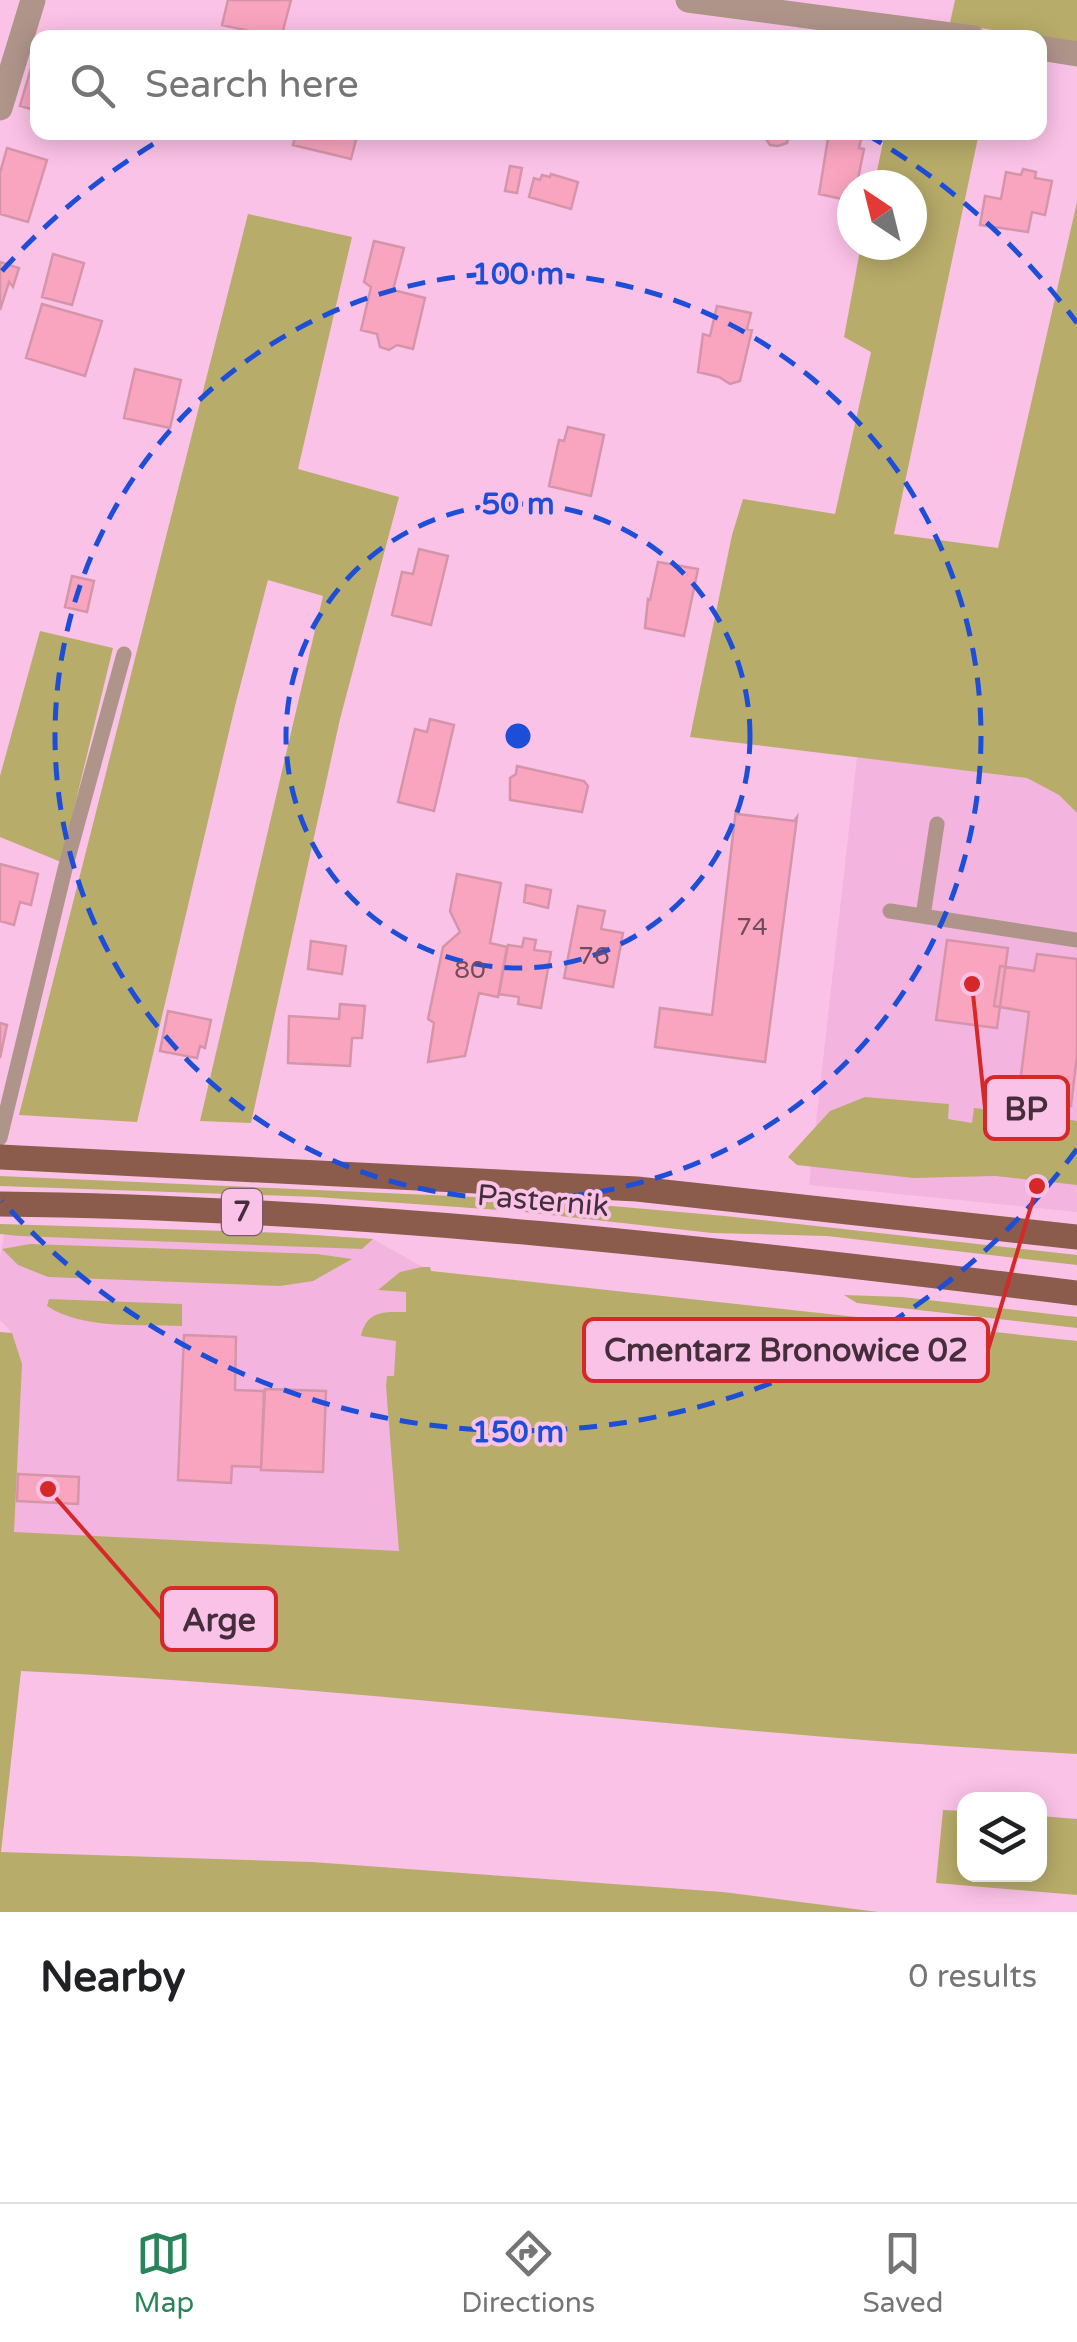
<!DOCTYPE html>
<style>
body{margin:0;font-family:"Varela Round",sans-serif;background:#f2f2f2;color:#202124}
.controls{position:absolute;right:30px;bottom:30px;display:grid;overflow:hidden;border-radius:20px;box-shadow:0 5px 25px #0003}
.controls button{width:90px;height:90px;display:grid;place-items:center;padding:0;border:0;border-bottom:2px solid #e0e0e0;background:#fff;color:#202124;font:50px sans-serif}
.compass{position:absolute;left:837px;top:170px;width:90px;height:90px;border-radius:50%;background:#fff;box-shadow:0 5px 25px #0003;rotate:325deg}
.list{margin:0;padding:0;list-style:none}
h2{display:flex;justify-content:space-between;align-items:center;height:130px;margin:0;padding:0 40px;font-size:42px}
h2 small{font-size:32px;font-weight:400;color:#757577}
.icon{flex:none;width:55px;height:55px;fill:none;stroke:currentColor;stroke-width:2;stroke-linecap:round;stroke-linejoin:round}
.map{position:relative;flex:none;width:1077px;height:1912px;overflow:hidden}
.search{position:absolute;background:#fff;box-shadow:0 5px 25px #0003;left:30px;right:30px;top:30px;height:110px;display:flex;align-items:center;gap:25px;box-sizing:border-box;padding:0 35px;border-radius:20px;color:#757577;font-size:38px}
.sheet{height:290px;background:#fff}
nav{display:flex;justify-content:space-around;align-items:center;box-sizing:border-box;height:140px;border-top:2px solid #e0e0e0;background:#fff;font-size:28px;color:#757577}
nav a{display:grid;justify-items:center;gap:5px}
nav .on{color:#29845a}
.map>svg:first-child{display:block}
.built{fill:#f3b5df}
.green{fill:#b8ac6a}
.building{fill:#faa5bf;stroke:#d595a9;stroke-width:2.5}
.lines{fill:none;stroke-linecap:round;stroke-linejoin:round}
.lane{stroke:#af948a;stroke-width:15}
.street{stroke:#af948a;stroke-width:25}
.primary{stroke:#8b5b4b;stroke-width:25}
.ring{fill:none;stroke:#1d4ed8;stroke-width:5;stroke-dasharray:18 12}
.labels{text-anchor:middle;dominant-baseline:central;stroke-width:8;stroke-linejoin:round;paint-order:stroke}
.number-label{font-size:25px;fill:#724c5d}
.shield{fill:#fbc2e7;stroke:#7b5a6f;stroke-width:2.5}
.shield-label{font-size:28px;font-weight:bold;fill:#442e3c}
.street-label{font-size:30px;fill:#442e3c;stroke:#fbc2e7}
.centre{fill:#1d4ed8;stroke:#fbc2e7;stroke-width:5}
.ring-label{font-size:30px;text-anchor:middle;font-weight:bold;fill:#1d4ed8;stroke:#fbc2e7;stroke-width:8;stroke-linejoin:round;paint-order:stroke}
.leader{fill:none;stroke:#d62828;stroke-width:4}
.callout-dot{fill:#d62828;stroke:#fbc2e7;stroke-width:4}
.callout{fill:#fbc2e7;stroke:#d62828;stroke-width:4}
.callout-label{font-size:32px;text-anchor:middle;font-weight:bold;fill:#442e3c}
</style>
<div class="map">
<svg width="1077" height="1912" viewBox="0 0 1077 1912">
<rect width="100%" height="100%" fill="#fbc2e7"/>
<path class="built" d="M857,757L1027,778L1059,795L1077,813V1212L809,1185Z
M6,1224L284,1233L373,1239L430,1271L424,1564L13,1550L12,1333L0,1320V1258Z"/>
<path class="green" d="M955,0H1077V44L950,23Z
M885,133H979L894,534L998,548L1077,202V813L1059,795L1027,778L690,737L732,535L743,499L835,514L871,352L844,337L861,245H912V185H874Z
M248,214L352,237L298,469L399,497L340,719L251,1123L200,1121L323,596L268,580L236,702L137,1122L19,1115Z
M40,631L113,648L61,862L0,837V776Z
M865,1097L949,1104L948,1119L972,1123L974,1108L1044,1116V1126L1063,1128L1065,1119L1077,1121V1185L995,1176L913,1178L797,1165L788,1157L830,1111Z
M0,1176L544,1200L725,1216L1077,1255V1265L827,1236L712,1233L515,1211L316,1197L0,1186Z
M0,1224L284,1233L373,1239L362,1249L20,1236L0,1234Z
M30,1244L317,1254L352,1259L313,1281L280,1286L48,1277L18,1265L2,1249Z
M422,1267H430L431,1271L1077,1341V1754C724,1736 374,1688 21,1671L1,1852L312,1862L723,1892L878,1912H0V1332L12,1333L22,1364L14,1532L399,1551L386,1386L387,1376H394L396,1341L361,1336C367,1310 384,1312 406,1312V1292L378,1290L400,1272Z
M844,1295L902,1297L1077,1317V1328L857,1303Z
M49,1299L182,1304V1326C138,1324 84,1330 47,1306Z
M943,1810L964,1811V1874H1040V1816L1077,1819V1895L936,1883Z"/>
<path class="building" d="M228,0H291L281,38L222,25Z
M38,44V111L20,106Z
M296,132H358L351,159L293,145Z
M745,132H789L787,143L778,146L770,145L766,139L745,136Z
M829,132H863L859,148L864,149L858,179L852,185L851,201L819,194Z
M7,148L47,160L28,222L0,214V173Z
M510,166L522,168L517,193L505,191Z
M1023,169L1036,172L1035,178L1052,181L1045,215L1032,212L1028,232L980,225L985,196L1001,199L1006,172L1021,175Z
M551,174L578,182L571,209L529,197L534,178L540,180L542,175L550,177Z
M374,241L404,248L393,290L425,298L413,349L397,345L389,350L380,347L377,334L361,330L371,287L364,282Z
M53,254L84,263L72,305L42,297Z
M0,262L19,268L13,287L9,282L0,310Z
M42,304L102,321L85,376L26,358Z
M717,306L751,313L747,329L752,330L740,381L730,384L719,377L698,372L703,334L710,336Z
M135,369L181,380L170,428L124,418Z
M568,427L604,435L591,496L549,486L559,440L564,441Z
M419,549L448,556L431,625L392,615L402,572L413,574Z
M658,562L698,569L684,636L645,628L648,599L650,600Z
M72,576L94,581L87,612L65,607Z
M430,719L454,725L434,811L398,802L415,729L427,732Z
M517,766L584,781L588,786L582,812L510,800V778L516,774Z
M736,809L738,814L771,818L794,821L797,817L765,1062L655,1047L660,1008L712,1015Z
M0,864L38,874L31,905L20,902L14,925L0,921Z
M457,874L501,883L490,943L507,947L498,997L479,993L465,1056L428,1062L434,1023L428,1019L443,947L460,932L450,911Z
M526,885L551,890L548,908L524,902Z
M578,906L605,911L601,929L623,933L613,987L564,978Z
M524,938L536,940L534,950L551,952L541,1008L518,1004L519,997L499,994L508,945L522,947Z
M947,940L1008,948L997,1028L936,1020Z
M311,941L346,946L342,974L308,969Z
M1037,954L1077,959V1055L1071,1106L1018,1099L1029,1012L994,1006L1000,966L1034,971Z
M340,1004L365,1006L362,1038H352L350,1066L288,1063L289,1016L339,1019Z
M168,1011L211,1020L205,1048L200,1046L197,1058L160,1051Z
M0,1023L7,1025L0,1058Z
M184,1335L236,1337L235,1390L264,1391L261,1467L232,1466L231,1483L178,1480Z
M265,1389L326,1391L323,1472L261,1470Z
M18,1474L79,1477L78,1504L17,1501Z"/>
<g class="lines">
<path class="lane" d="M890,911L1077,940
M923,916L937,824
M0,1138L65,869L124,654"/>
<path class="street" d="M688,0L973,38
M1040,48L1077,54
M0,108L33,0"/>
<path class="primary" d="M0,1157L637,1189L1077,1237
M0,1204C361,1208 719,1249 1077,1293"/>
</g>
<g class="ring">
<circle cx="518" cy="736" r="232"/>
<circle cx="518" cy="736" r="463"/>
<path d="M1077 1149A695 695 0 0 1 2 1201M2 271A695 695 0 0 1 170 134M866 134A695 695 0 0 1 1077 323"/>
</g>
<g class="labels">
<g class="number-label">
<text x="752" y="927">74</text>
<text x="594" y="956">76</text>
<text x="470" y="970">80</text>
</g>
<rect class="shield" x="222" y="1189" width="40" height="46" rx="8"/>
<g class="shield-label">
<text x="242" y="1212">7</text>
</g>
<g class="street-label">
<text transform="translate(543 1201) rotate(5)">Pasternik</text>
</g>
</g>
<circle cx="518" cy="736" r="15" class="centre"/>
<g class="ring-label">
<text x="518" y="284">100 m</text>
<text x="518" y="514">50 m</text>
<text x="518" y="1442">150 m</text>
</g>
<path class="leader" d="M972 984L985 1108M1037 1186L988 1350M48 1489L162 1619"/>
<g class="callout-dot">
<circle cx="972" cy="984" r="10"/>
<circle cx="1037" cy="1186" r="10"/>
<circle cx="48" cy="1489" r="10"/>
</g>
<g class="callout">
<rect x="985" y="1077" width="83" height="62" rx="10"/>
<rect x="584" y="1319" width="404" height="62" rx="10"/>
<rect x="162" y="1588" width="114" height="62" rx="10"/>
</g>
<g class="callout-label">
<text x="1026" y="1120">BP</text>
<text x="786" y="1361">Cmentarz Bronowice 02</text>
<text x="219" y="1631">Arge</text>
</g>
</svg>
<div class="controls">
<button><svg class="icon" aria-label="layers" viewBox="0 0 24 24"><path d="M12 4l9 5-9 5-9-5zM3 14l9 5 9-5"/></svg></button>
</div>
<svg class="compass" viewBox="-18 -18 36 36"><path d="M0-13l5 13h-10z" fill="#e53935"/><path d="M0 13l5-13h-10z" fill="#757577"/></svg>
<div class="search"><svg class="icon" aria-label="search" viewBox="0 0 24 24"><circle cx="10" cy="10" r="6"/><path d="M15 15l6 6"/></svg>Search here</div>
</div>
<section class="sheet">
<h2>Nearby<small>0 results</small></h2>
<ul class="list">
</ul>
</section>
<nav>
<a class="on"><svg class="icon" aria-label="map" viewBox="0 0 24 24"><path d="M3 6l6-2 6 2 6-2v14l-6 2-6-2-6 2zM9 4v14M15 6v14"/></svg>Map</a>
<a><svg class="icon" aria-label="directions" viewBox="0 0 24 24"><path d="M12 3l9 9-9 9-9-9zM9 14v-3h6M13 9l2 2-2 2"/></svg>Directions</a>
<a><svg class="icon" aria-label="saved" viewBox="0 0 24 24"><path d="M7 4h10v16l-5-4-5 4z"/></svg>Saved</a>
</nav>
